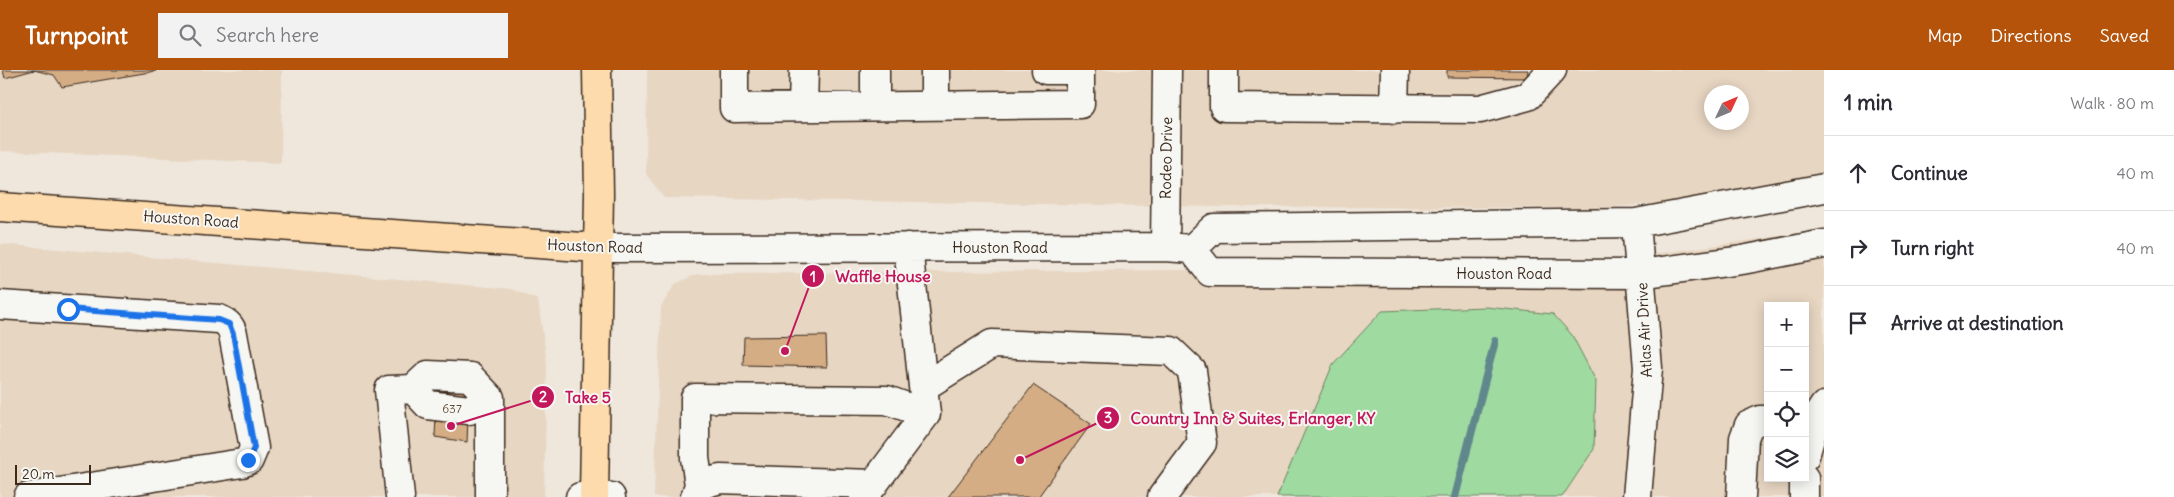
<!DOCTYPE html>
<meta charset="utf-8">
<style>
body{margin:0;font-family:Delius,sans-serif;background:#f2f2f3;color:#2b2b33}
.controls{position:absolute;right:15px;bottom:15px;display:grid;overflow:hidden;border-radius:0px;box-shadow:0 2px 12px #0003}
.controls button{width:45px;height:45px;display:grid;place-items:center;padding:0;border:0;border-bottom:1px solid #e1e1e2;background:#fff;color:#2b2b33;font:25px sans-serif}
.compass{position:absolute;left:1704px;top:15px;width:45px;height:45px;border-radius:50%;background:#fff;box-shadow:0 2px 12px #0003;rotate:46deg}
.scale{position:absolute;left:15px;bottom:12px;width:76px;box-sizing:border-box;padding-left:5px;border:2px solid #3b2a1e;border-top:0;font-size:14px;line-height:18px;white-space:nowrap;color:#3b2a1e;-webkit-text-stroke:4px #f6f6f2;paint-order:stroke}
.stop{position:absolute;width:15px;height:15px;margin:-11px;border:4px solid #1a73e8;border-radius:50%;background:#fff}
.stop.end{background:#1a73e8;border-color:#fff;box-shadow:0 1px 5px #0008}
.list{margin:0;padding:0;list-style:none}
h2{display:flex;justify-content:space-between;align-items:center;height:65px;margin:0;padding:0 20px;font-size:21px}
h2 small{font-size:16px;font-weight:400;color:#7c7c81}
.list li{display:grid;grid-template-columns:32px 1fr auto;gap:15px;align-items:center;box-sizing:border-box;height:75px;padding:0 20px;border-top:1px solid #e1e1e2}
.list b{display:block;font-size:19px;white-space:nowrap}
.list em{font-size:16px;font-style:normal;color:#7c7c81}
.icon{flex:none;width:28px;height:28px;fill:none;stroke:currentColor;stroke-width:2;stroke-linecap:round;stroke-linejoin:round}
.map{position:relative;flex:none;width:1824px;height:427px;overflow:hidden}
header{display:flex;align-items:center;gap:30px;box-sizing:border-box;height:70px;padding:0 25px;background:#b45309;color:#fff}
header strong{font-size:24px}
nav{display:flex;gap:28px;margin-inline-start:auto;font-size:18px}
.search{width:350px;height:45px;background:#f2f2f3;display:flex;align-items:center;gap:12px;box-sizing:border-box;padding:0 18px;border-radius:0px;color:#7c7c81;font-size:19px}
main{display:flex}
aside{flex:1;background:#fff}
.map>svg:first-child{display:block}
.built{fill:#e7d6c2;fill-rule:evenodd}
.green{fill:#9fdaa1;stroke:#6d8260}
.lines{fill:none;stroke-linecap:round;stroke-linejoin:round}
.stream{stroke:#60888c;stroke-width:8}
.building{fill:#d4ad85;stroke:#3b2a1e}
.minor-casing{stroke:#3b2a1e;stroke-width:31}
.major-casing{stroke:#3b2a1e;stroke-width:31}
.minor{stroke:#f6f6f2;stroke-width:28}
.major{stroke:#fddbac;stroke-width:28}
.route{stroke:#1a73e8;stroke-width:6}
.labels{text-anchor:middle;dominant-baseline:central;stroke-width:4;stroke-linejoin:round;paint-order:stroke}
.number-label{font-size:12px;fill:#614b38}
.street-label{font-size:15px;fill:#3b2a1e;stroke:#f6f6f2}
.leader{fill:none;stroke:#c2185b;stroke-width:2}
.callout-dot{fill:#c2185b;stroke:#f6f6f2;stroke-width:2}
.mark-label{font-size:15px;text-anchor:middle;font-weight:bold;fill:#fff}
.callout-label{font-size:16px;text-anchor:middle;font-weight:bold;fill:#c2185b;stroke:#f6f6f2;stroke-width:4;stroke-linejoin:round;paint-order:stroke}
</style>
<header>
<strong>Turnpoint</strong>
<div class="search"><svg class="icon" aria-label="search" viewBox="0 0 24 24"><circle cx="10" cy="10" r="6"/><path d="M15 15l6 6"/></svg>Search here</div>
<nav><a>Map</a><a>Directions</a><a>Saved</a></nav>
</header>
<main>
<div class="map">
<svg width="1824" height="427" viewBox="0 0 1824 427">
<rect width="100%" height="100%" fill="#efe7dc"/>
<filter id="ink" filterUnits="userSpaceOnUse"><feTurbulence type="fractalNoise" baseFrequency=".02" numOctaves="2"/><feDisplacementMap in="SourceGraphic" scale="10" xChannelSelector="R" yChannelSelector="G"/><feConvolveMatrix kernelMatrix="1 2 1 2 8 2 1 2 1" color-interpolation-filters="sRGB"/></filter>
<g filter="url(#ink)">
<path class="built" d="M0,0H282L281,93L0,81Z
M647,0H1824V111L1788,123L1601,138L1228,137L664,128L646,104ZM1712,22H1742V52H1712Z
M1824,158V427H654L661,237L675,214L697,204L1563,197L1809,162ZM1768,236H1805V408H1768Z
M0,174L512,219L538,230L547,294L544,427H0Z"/>
<path class="green" d="M1486,237L1553,244L1572,265L1596,311L1594,379L1562,427H1277L1333,294L1382,241Z"/>
<g class="lines">
<path class="stream" d="M1455,427L1495,271"/>
</g>
<path class="building" d="M3,0H156V1L62,17L54,5L34,0L5,8Z
M1447,0H1528L1527,8L1447,7Z
M826,266L827,297L743,295L744,267Z
M438,301L470,302L467,372L435,367Z
M1033,315L1091,354L1038,427H948Z"/>
<g class="lines">
<g class="minor-casing">
<path id="minor" d="M734,0V38L1080,34V0
M935,0V35
M1046,0H1080
M1224,0V37L1480,39L1528,26L1552,0
M875,36V0
M803,37L804,0
M1394,39L1395,0
M1636,153L1648,298L1637,427
M1165,177L1167,0
M597,178L1165,177L1192,179L1210,202L1640,204L1742,190L1824,174
M1192,179L1214,158L1636,153L1824,118
M0,235L219,249C227,252 231,256 233,264L254,378L249,390L242,393L28,427
M923,317L992,274L1171,281L1192,301L1202,373L1162,427
M413,319L428,335L469,340L490,328
M1805,386L1816,348L1824,336
M699,415L695,388V328L887,330L926,344
M400,427L389,320L413,319L428,305L470,307L490,328V427
M580,427L594,425L611,427
M695,427L699,415L720,409L874,414
M864,427L926,344L908,177
M1741,427L1744,368L1749,355L1760,350H1768
M1804,427V408"/>
</g>
<g class="major-casing">
<path id="major" d="M0,137L597,178
M594,427L599,124L597,0"/>
</g>
<use href="#minor" class="minor"/>
<use href="#major" class="major"/>
</g>
</g>
<g class="lines" filter="url(#ink)">
<path class="route" d="M68,239L219,250L229,254L233,264L254,378L248,390"/>
</g>
<g class="labels">
<g class="number-label">
<text x="452" y="338">637</text>
</g>
<g class="street-label">
<text transform="translate(1166 88) rotate(-89)">Rodeo Drive</text>
<text transform="translate(191 149) rotate(4)">Houston Road</text>
<text transform="translate(595 176) rotate(2)">Houston Road</text>
<text x="1000" y="177">Houston Road</text>
<text x="1504" y="203">Houston Road</text>
<text transform="translate(1644 260) rotate(-93)">Atlas Air Drive</text>
</g>
</g>
<path class="leader" d="M785 281L813 206M451 356L543 327M1020 390L1108 348"/>
<g class="callout-dot">
<circle cx="785" cy="281" r="5"/>
<circle cx="451" cy="356" r="5"/>
<circle cx="1020" cy="390" r="5"/>
<circle cx="813" cy="206" r="12"/>
<circle cx="543" cy="327" r="12"/>
<circle cx="1108" cy="348" r="12"/>
</g>
<g class="mark-label">
<text x="813" y="212">1</text>
<text x="543" y="332">2</text>
<text x="1108" y="353">3</text>
</g>
<g class="callout-label">
<text x="883" y="212">Waffle House</text>
<text x="588" y="333">Take 5</text>
<text x="1253" y="354">Country Inn &amp; Suites, Erlanger, KY</text>
</g>
</svg>
<div class="controls">
<button>+</button>
<button>−</button>
<button><svg class="icon" aria-label="locate" viewBox="0 0 24 24"><circle cx="12" cy="12" r="6"/><path d="M12 2v4M12 18v4M2 12h4M18 12h4"/></svg></button>
<button><svg class="icon" aria-label="layers" viewBox="0 0 24 24"><path d="M12 4l9 5-9 5-9-5zM3 14l9 5 9-5"/></svg></button>
</div>
<svg class="compass" viewBox="-18 -18 36 36"><path d="M0-13l5 13h-10z" fill="#e53935"/><path d="M0 13l5-13h-10z" fill="#7c7c81"/></svg>
<div class="scale">20 m</div>
<div class="stop" style="left:68px;top:239px"></div>
<div class="stop end" style="left:248px;top:390px"></div>
</div>
<aside>
<h2>1 min<small>Walk · 80 m</small></h2>
<ul class="list">
<li><svg class="icon" aria-label="ahead" viewBox="0 0 24 24"><path d="M12 20V5M6 11l6-6 6 6"/></svg><div><b>Continue</b></div><em>40 m</em></li>
<li><svg class="icon" aria-label="right" viewBox="0 0 24 24"><path d="M7 20v-9h11M14 6l5 5-5 5"/></svg><div><b>Turn right</b></div><em>40 m</em></li>
<li><svg class="icon" aria-label="arrive" viewBox="0 0 24 24"><path d="M6 21V4h12l-3 4 3 4H6"/></svg><div><b>Arrive at destination</b></div></li>
</ul>
</aside>
</main>
